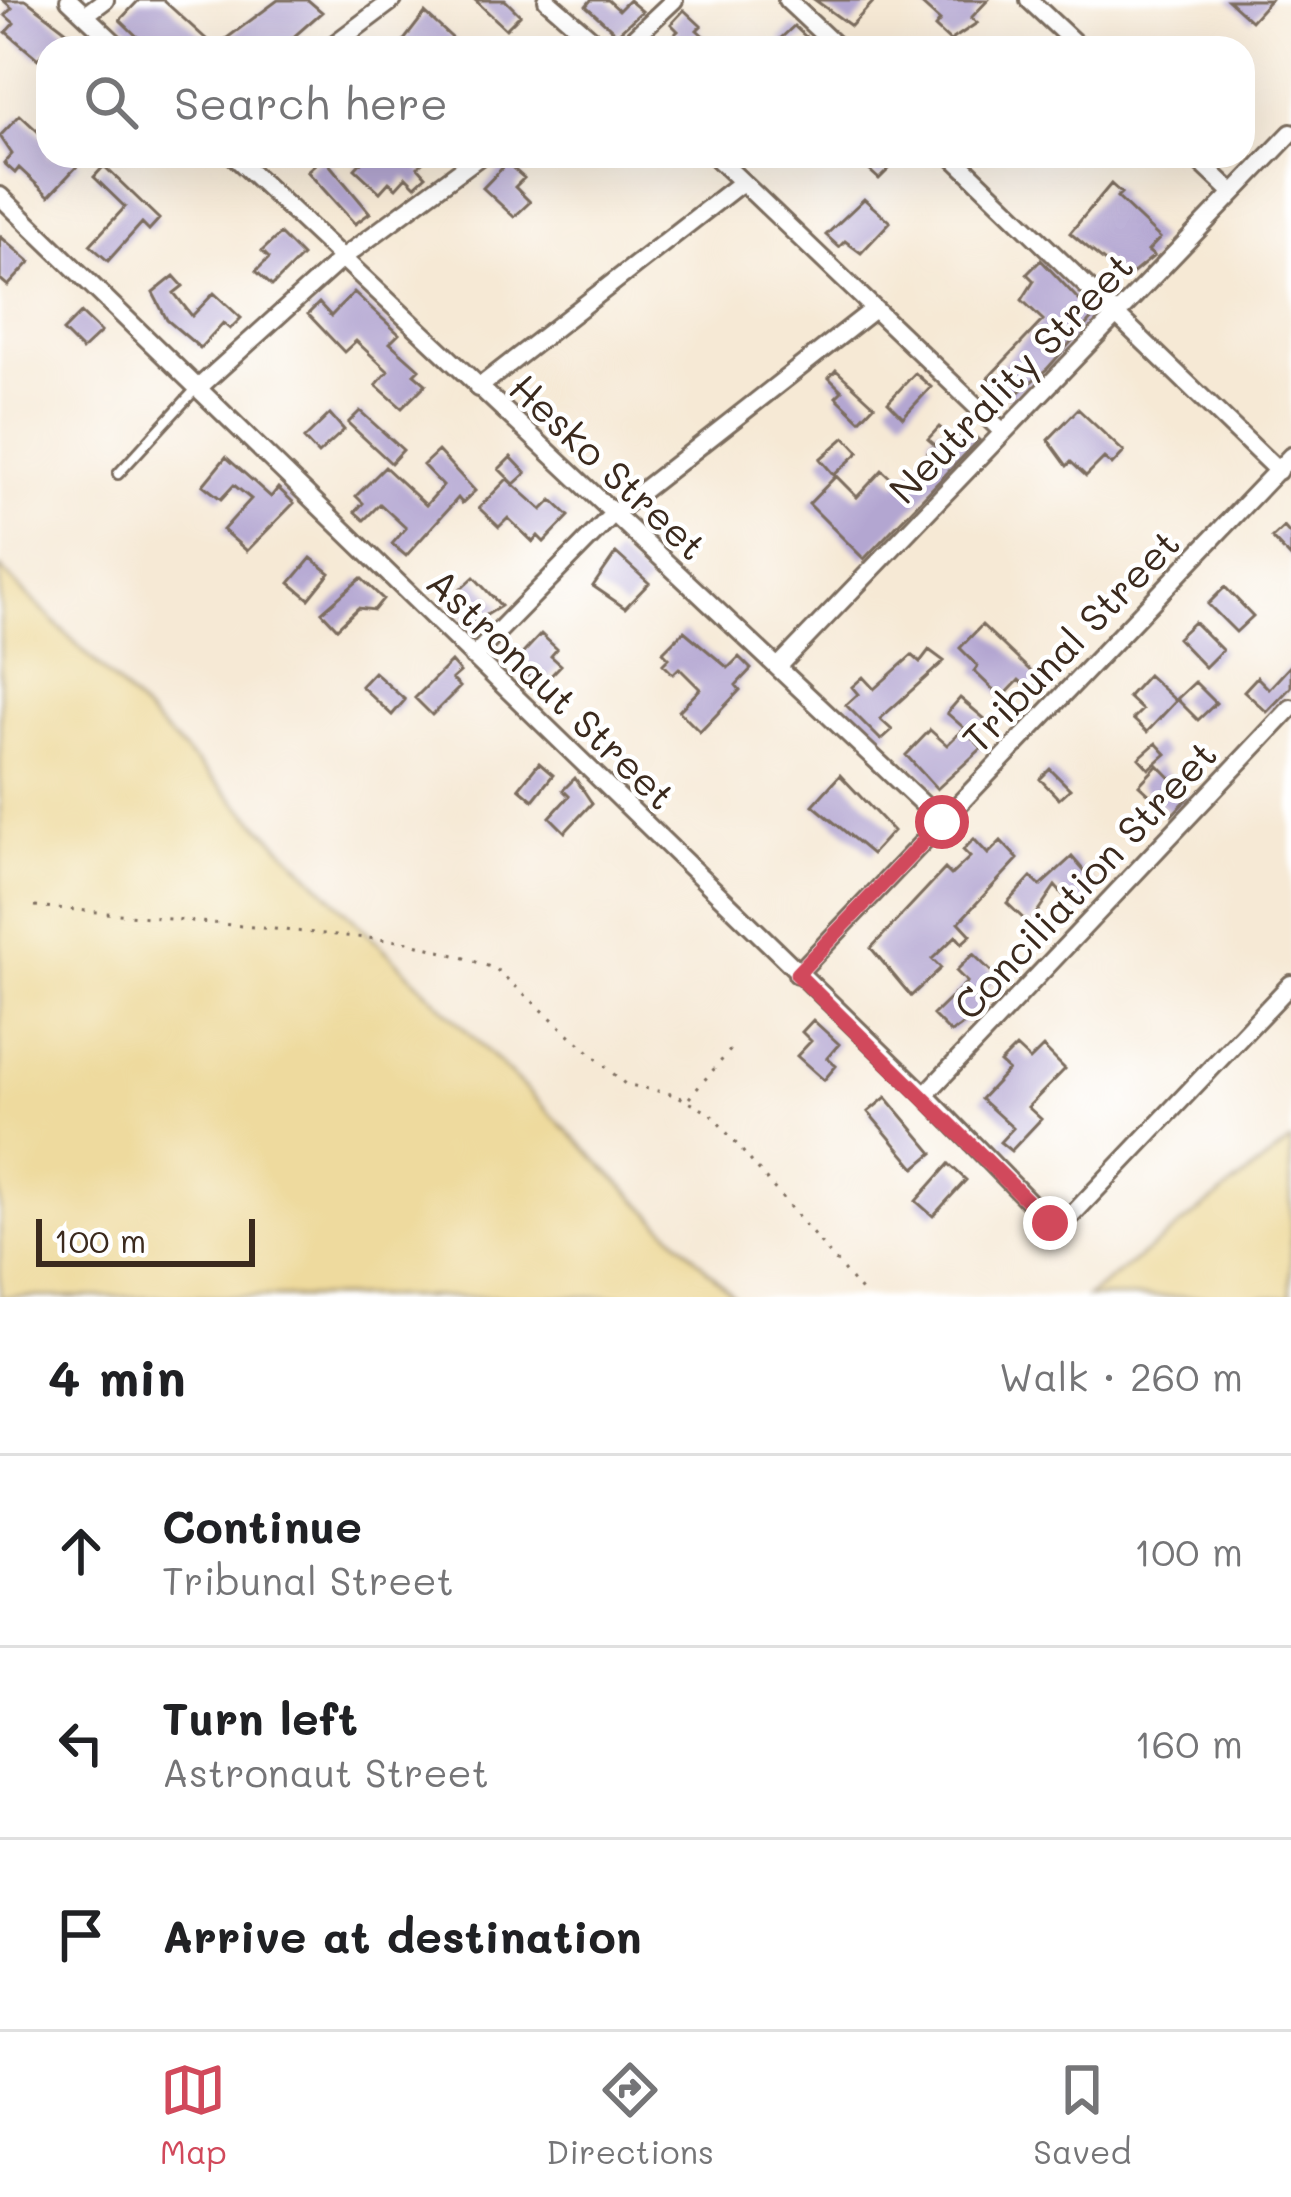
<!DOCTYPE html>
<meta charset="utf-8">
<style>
body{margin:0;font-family:Mali,sans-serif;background:#f2f2f2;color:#202124}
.scale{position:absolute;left:36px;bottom:30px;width:219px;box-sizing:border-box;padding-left:12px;border:6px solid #3b2a1e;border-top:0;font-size:33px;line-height:42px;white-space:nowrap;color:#3b2a1e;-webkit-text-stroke:9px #fff;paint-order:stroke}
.stop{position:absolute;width:36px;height:36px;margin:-27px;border:9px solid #d1495b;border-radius:50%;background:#fff}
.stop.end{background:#d1495b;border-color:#fff;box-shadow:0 3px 12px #0008}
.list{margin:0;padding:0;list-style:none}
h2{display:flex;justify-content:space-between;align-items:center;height:156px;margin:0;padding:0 48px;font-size:51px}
h2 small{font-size:39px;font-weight:400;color:#757577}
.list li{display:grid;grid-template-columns:78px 1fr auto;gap:36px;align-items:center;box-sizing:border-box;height:192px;padding:0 48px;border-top:3px solid #e0e0e0}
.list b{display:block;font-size:45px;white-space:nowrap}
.list p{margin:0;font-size:39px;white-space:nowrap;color:#757577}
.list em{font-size:39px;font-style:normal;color:#757577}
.icon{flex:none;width:66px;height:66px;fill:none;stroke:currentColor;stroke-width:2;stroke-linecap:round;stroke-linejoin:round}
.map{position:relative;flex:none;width:1291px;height:1297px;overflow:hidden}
.search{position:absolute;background:#fff;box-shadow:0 12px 48px #0002;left:36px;right:36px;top:36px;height:132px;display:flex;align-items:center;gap:30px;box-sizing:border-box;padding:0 42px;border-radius:36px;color:#757577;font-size:45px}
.sheet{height:732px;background:#fff}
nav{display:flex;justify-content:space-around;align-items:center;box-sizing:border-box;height:168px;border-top:3px solid #e0e0e0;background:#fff;font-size:33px;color:#757577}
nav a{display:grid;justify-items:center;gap:6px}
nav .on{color:#d1495b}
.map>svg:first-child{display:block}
.sand{fill:#eeda9e;stroke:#94825e;stroke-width:3}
.building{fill:#b3a6d1}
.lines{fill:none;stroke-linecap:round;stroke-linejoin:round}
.lane-casing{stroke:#7c6d5e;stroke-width:14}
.street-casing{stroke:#7c6d5e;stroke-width:22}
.path{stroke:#7c6d5e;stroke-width:3;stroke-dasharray:3 9;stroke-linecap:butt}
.lane{stroke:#fff;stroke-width:8}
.street{stroke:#fff;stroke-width:16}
.route{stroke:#d1495b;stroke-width:15}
.labels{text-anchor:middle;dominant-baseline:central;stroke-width:9;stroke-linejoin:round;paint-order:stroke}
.street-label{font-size:39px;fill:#3b2a1e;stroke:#fff}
</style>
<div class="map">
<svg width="1291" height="1297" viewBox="0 0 1291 1297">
<rect width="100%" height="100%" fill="#fff"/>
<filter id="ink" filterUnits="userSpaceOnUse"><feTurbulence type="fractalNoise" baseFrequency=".00833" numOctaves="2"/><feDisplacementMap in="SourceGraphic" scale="24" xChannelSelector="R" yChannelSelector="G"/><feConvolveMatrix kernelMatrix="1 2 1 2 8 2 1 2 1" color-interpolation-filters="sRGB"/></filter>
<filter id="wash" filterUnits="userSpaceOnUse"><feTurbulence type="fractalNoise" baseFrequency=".004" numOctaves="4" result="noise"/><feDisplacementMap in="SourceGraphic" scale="48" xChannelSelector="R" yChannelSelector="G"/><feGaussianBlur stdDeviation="2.7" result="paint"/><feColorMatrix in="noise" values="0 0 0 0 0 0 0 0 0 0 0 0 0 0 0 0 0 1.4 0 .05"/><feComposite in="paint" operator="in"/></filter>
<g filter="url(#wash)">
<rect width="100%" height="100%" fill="#f6e9d5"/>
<path class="sand" d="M0,568L735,1297H0Z
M1291,1141V1297H1087Z"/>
<g id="blocks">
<path class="building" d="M3,0H26L89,48H47L38,59L6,32L14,23L5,15L12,8Z
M139,0H163L215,47L278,0H308L322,12L281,48H149L120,20Z
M475,0H505L520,15L506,29Z
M591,0H608L619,10L629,0L642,11L617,34L586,6Z
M815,0H875L851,26Z
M917,0H988L971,18L977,23L950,41L935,27L940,21Z
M1228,0H1270L1251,21Z
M684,10L701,26L697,30L717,48H685L673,36L678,31L671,24Z
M425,13L463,48H398Z
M794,26L806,37L789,48L780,39Z
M20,115L48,141V156H72L80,163L49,196L19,168L15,173L4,163L12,154L0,136Z
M367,156H430L418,167L426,176L415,186L406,177L396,188L389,182L380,192L355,169Z
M881,156H902L879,179L868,169Z
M323,157L370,213L355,224L307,171Z
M507,163L524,178L515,187L530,202L514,217L483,188Z
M104,166L159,219L149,230L142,223L108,261L90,245L125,207L94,177Z
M1111,184L1121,193L1117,197L1160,238L1148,251L1154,256L1126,279L1070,233Z
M864,199L890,222L861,253L845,241L839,247L826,235Z
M280,234L302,256L272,286L256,271L269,258L262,251Z
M0,236L30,262L8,286L0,279Z
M1041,260L1094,316L1047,369L1010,399L988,378L1043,320L1022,300L1034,281L1027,274Z
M174,276L183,286L174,293L192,316L214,293L241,318L230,329L223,323L200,348L167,320L153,293Z
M354,292L399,334L390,343L419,369L414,374L426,384L402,408L376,385L388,371L356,341L344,352L308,314L319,303L331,316Z
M81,313L101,332L82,350L63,331Z
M836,370L874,405L860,420L836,397L842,391L829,378Z
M915,373L931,387L903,417L888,402Z
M1078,409L1124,452L1112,465L1104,458L1086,476L1071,462L1067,466L1048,440Z
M360,411L403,450L391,463L348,423Z
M330,414L344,430L318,454L304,439Z
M939,427L954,440L965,428L979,440L864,559L809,504L836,476L857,497L882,470L897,484L935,445L928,439Z
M845,437L859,452L834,475L820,459Z
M438,451L475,491L462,503L458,498L406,556L392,544L406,528L380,504L364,520L355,512L363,503L356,496L385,467L426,505L443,486L423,465Z
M226,457L271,497L278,488L294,503L247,551L223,530L251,499L234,485L221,499L203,485Z
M511,457L526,473L514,484L499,469Z
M507,479L542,510L552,500L569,516L544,542L538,536L533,542L508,518L499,527L479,508Z
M1284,527L1291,535V558L1272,538Z
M616,553L649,583L625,608L593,586Z
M311,558L330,573L309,599L290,583Z
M474,577L501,606L472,624L449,600Z
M361,578L383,599L374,610L358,608L337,628L322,612Z
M1225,587L1253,616L1236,632L1208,604Z
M1194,622L1222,650L1205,667L1177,638Z
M982,625L1040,680L1030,690L1019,680L1002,698L974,671L978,666L960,648Z
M684,631L728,668L739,657L751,669L736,685L740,690L700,732L679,711L700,689L679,668L673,674L663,664L669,658L663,652Z
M541,634L557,649L551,656L561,665L540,687L514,663Z
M929,650L944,661L880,719L892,730L881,740L846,705L858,694L852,687L863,677L874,689L912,655L920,662Z
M451,662L460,672L452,679L460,687L432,715L415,698Z
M1291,665V687L1267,712L1244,691L1257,677L1269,689Z
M374,672L405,700L392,715L361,686Z
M1148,675L1176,701L1147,732L1133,719L1142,710L1128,697Z
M1195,682L1216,703L1198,720L1177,699Z
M960,698L986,720L971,737L982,748L937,789L906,755L930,730L947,745L964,728L947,713Z
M1156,743L1166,754L1149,769L1139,758Z
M539,763L553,775L533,800L519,788Z
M1158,765L1189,797L1172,815L1139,785Z
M1050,769L1070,789L1059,799L1040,779Z
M840,775L893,831L872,854L813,805Z
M575,778L592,803L565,832L550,817L569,796L563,790Z
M974,839L988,854L1001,841L1018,859L959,922L971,935L962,943L956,936L932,959L941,968L911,996L871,948L945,869L951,875L970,857L963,850Z
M1072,857L1097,886L1074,907L1055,886L1029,924L1007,903L1031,877L1040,886Z
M973,954L997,977L975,999L984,1009L951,1033L933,1015L967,982L956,971Z
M813,1020L839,1044L827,1058L836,1066L824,1080L797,1056L811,1041L802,1032Z
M1016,1047L1030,1060L1043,1047L1065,1069L1028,1107L1041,1119L1011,1151L1000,1142L1013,1128L981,1099L1008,1070L1000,1063Z
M886,1097L933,1153L915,1168L868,1112Z
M949,1164L966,1180L933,1216L916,1201Z"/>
</g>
</g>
<g filter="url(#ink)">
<use href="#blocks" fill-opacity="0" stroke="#7c6d5e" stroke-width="3"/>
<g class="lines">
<g class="lane-casing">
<path id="lane" d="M118,474L194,391"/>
</g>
<g class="street-casing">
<path id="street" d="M69,0L120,48
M547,0L602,48
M787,0L838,48
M1029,0L1080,48
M85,15L105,0
M329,48L393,0
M623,48L674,0
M234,156L942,822
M715,156L1003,432
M952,156L1278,471
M1194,156L1233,193
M0,196L925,1095L1050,1223L1058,1224L1072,1215L1291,984
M478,388L742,182
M197,389L341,259L480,156
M473,657L613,514L874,309
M778,667L1291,133
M797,974L1291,456
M925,1095L1291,708"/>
</g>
<path class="path" d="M35,906L408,942L465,958L496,969L625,1084L676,1095L711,1114L866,1297
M689,1098L733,1047"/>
<use href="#lane" class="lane"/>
<use href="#street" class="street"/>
</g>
</g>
<g class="lines" filter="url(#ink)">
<path class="route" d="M942,822L797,974L1050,1223"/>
</g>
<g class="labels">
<g class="street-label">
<text transform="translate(1010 377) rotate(-46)">Neutrality Street</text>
<text transform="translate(609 466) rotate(43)">Hesko Street</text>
<text transform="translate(1070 640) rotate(-46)">Tribunal Street</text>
<text transform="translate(552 688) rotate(44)">Astronaut Street</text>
<text transform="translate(1084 879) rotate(-47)">Conciliation Street</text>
</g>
</g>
</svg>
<div class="scale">100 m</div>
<div class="stop" style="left:942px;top:822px"></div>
<div class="stop end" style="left:1050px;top:1223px"></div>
<div class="search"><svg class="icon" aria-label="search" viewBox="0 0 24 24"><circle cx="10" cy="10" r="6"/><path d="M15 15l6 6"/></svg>Search here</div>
</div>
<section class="sheet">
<h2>4 min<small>Walk · 260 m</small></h2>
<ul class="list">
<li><svg class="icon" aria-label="ahead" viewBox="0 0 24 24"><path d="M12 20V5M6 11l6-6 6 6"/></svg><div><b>Continue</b><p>Tribunal Street</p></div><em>100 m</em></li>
<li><svg class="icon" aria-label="left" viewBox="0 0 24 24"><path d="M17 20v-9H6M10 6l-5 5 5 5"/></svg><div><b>Turn left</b><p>Astronaut Street</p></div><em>160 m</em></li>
<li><svg class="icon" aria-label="arrive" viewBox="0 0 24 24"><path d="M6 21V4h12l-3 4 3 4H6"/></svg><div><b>Arrive at destination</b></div></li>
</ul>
</section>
<nav>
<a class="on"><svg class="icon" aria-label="map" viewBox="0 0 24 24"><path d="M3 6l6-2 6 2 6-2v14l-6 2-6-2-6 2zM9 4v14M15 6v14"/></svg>Map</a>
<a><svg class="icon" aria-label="directions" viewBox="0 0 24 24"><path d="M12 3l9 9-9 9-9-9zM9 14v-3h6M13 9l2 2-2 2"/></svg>Directions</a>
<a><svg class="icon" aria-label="saved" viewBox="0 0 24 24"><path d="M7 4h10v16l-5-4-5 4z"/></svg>Saved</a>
</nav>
